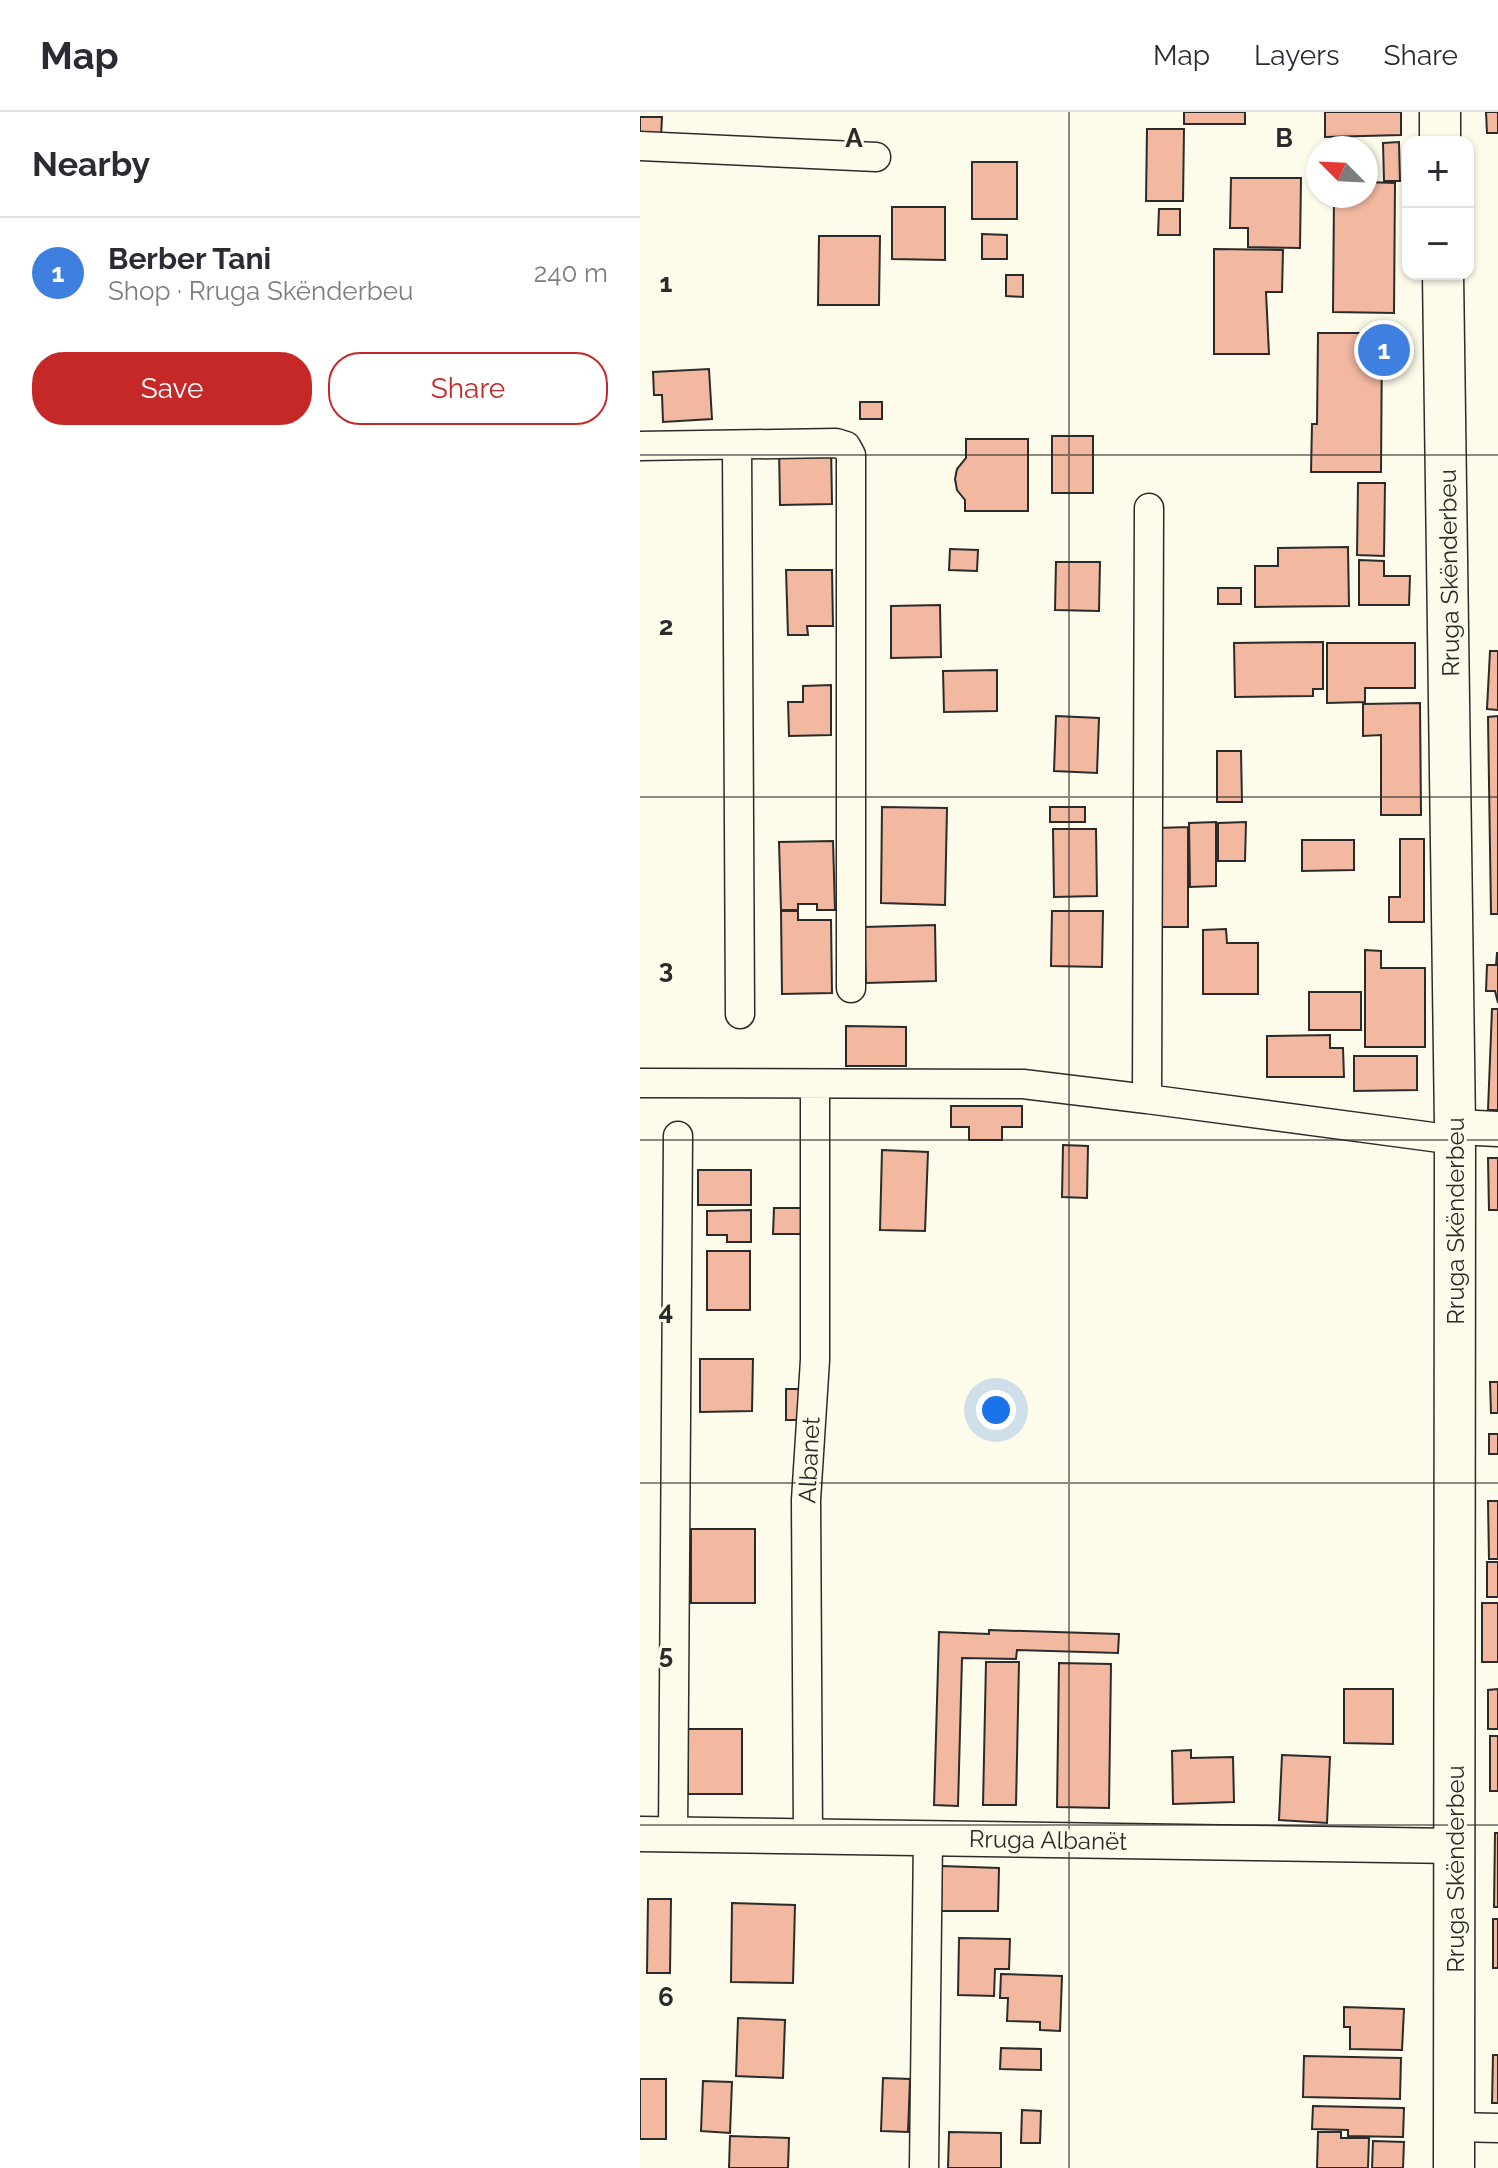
<!DOCTYPE html>
<meta charset="utf-8">
<style>
body{margin:0;font-family:Raleway,sans-serif;background:#f2f2f3;color:#2b2b33}
.controls{position:absolute;right:24px;top:24px;display:grid;overflow:hidden;border-radius:16px;box-shadow:0 2px 6px #0004}
.controls button{width:72px;height:72px;display:grid;place-items:center;padding:0;border:0;border-bottom:2px solid #e1e1e2;background:#fff;color:#2b2b33;font:40px sans-serif}
.compass{position:absolute;left:666px;top:24px;width:72px;height:72px;border-radius:50%;background:#fff;box-shadow:0 2px 6px #0004;rotate:294deg}
.you{position:absolute;left:356px;top:1298px;width:28px;height:28px;margin:-20px;border:6px solid #fff;border-radius:50%;background:#1a73e8;box-shadow:0 0 0 12px #1a73e833}
.badge{display:grid;place-items:center;width:52px;height:52px;border-radius:50%;background:#c62828;color:#fff;font-size:26px;font-weight:700}
.pin{position:absolute;translate:-50% -50%;border:4px solid #fff;box-shadow:0 2px 8px #0006}
.list{margin:0;padding:0;list-style:none}
h2{display:flex;justify-content:space-between;align-items:center;height:104px;margin:0;padding:0 32px;font-size:34px}
h2 small{font-size:26px;font-weight:400;color:#7c7c81}
.list li{display:grid;grid-template-columns:52px 1fr auto;gap:24px;align-items:center;box-sizing:border-box;height:112px;padding:0 32px;border-top:2px solid #e1e1e2}
.list b{display:block;font-size:30px;white-space:nowrap}
.list p{margin:0;font-size:26px;white-space:nowrap;color:#7c7c81}
.list em{font-size:26px;font-style:normal;color:#7c7c81}
.actions{display:flex;gap:16px;padding:24px 32px}
.actions a{flex:1;padding:18px 0;border:2px solid #c62828;border-radius:32px;text-align:center;font-size:28px;color:#c62828}
.actions .main{background:#c62828;color:#fff}
.map{position:relative;flex:none;width:858px;height:2056px;overflow:hidden}
header{display:flex;align-items:center;gap:48px;box-sizing:border-box;height:112px;padding:0 40px;background:#fff;border-bottom:2px solid #e1e1e2}
header strong{font-size:38px}
nav{display:flex;gap:44px;margin-inline-start:auto;font-size:28px}
main{display:flex}
aside{flex:1;background:#fff}
.map>svg:first-child{display:block}
.building{fill:#f2b8a0;stroke:#2b2b2b;stroke-width:2}
.lines{fill:none;stroke-linecap:round;stroke-linejoin:round}
.minor-casing{stroke:#2b2b2b;stroke-width:31}
.tertiary-casing{stroke:#2b2b2b;stroke-width:37}
.secondary-casing{stroke:#2b2b2b;stroke-width:43}
.minor{stroke:#fdfbea;stroke-width:28}
.tertiary{stroke:#fdfbea;stroke-width:34}
.secondary{stroke:#fdfbea;stroke-width:40}
.grid{fill:none;stroke:#2b2b2b;stroke-width:2;stroke-opacity:0.55}
.labels{text-anchor:middle;dominant-baseline:central;stroke-width:6;stroke-linejoin:round;paint-order:stroke}
.street-label{font-size:24px;fill:#2b2b2b;stroke:#fdfbea}
.grid-label{font-size:26px;text-anchor:middle;font-weight:bold;fill:#2b2b2b;stroke:#fdfbea;stroke-width:6;stroke-linejoin:round;paint-order:stroke}
</style>
<header>
<strong>Map</strong>
<nav><a>Map</a><a>Layers</a><a>Share</a></nav>
</header>
<main>
<aside>
<h2>Nearby<small></small></h2>
<ul class="list">
<li><span class="badge" style="background:#3f7fe0">1</span><div><b>Berber Tani</b><p>Shop · Rruga Skënderbeu</p></div><em>240 m</em></li>
</ul>
<div class="actions"><a class="main">Save</a><a>Share</a></div>
</aside>
<div class="map">
<svg width="858" height="2056" viewBox="0 0 858 2056">
<rect width="100%" height="100%" fill="#fdfbea"/>
<path class="building" d="M544,0H605V12H544Z
M685,0H761V23L685,25Z
M846,0H858V21H847Z
M0,5H22L21,25H0Z
M507,17H544L543,89H506Z
M759,30L760,69H744L743,31Z
M332,50H377V107H332Z
M591,66H661L660,136L608,135V116H590Z
M726,70L755,71L754,201L693,200L694,84H726Z
M252,95H305V148L252,147Z
M519,97H540V123H518Z
M342,122L367,123V147H342Z
M179,124H240L239,193H178Z
M574,137L643,138L642,180H626L629,242H574Z
M366,163H383V185L366,184Z
M678,221H742L741,360H671L672,312H677Z
M69,257L72,307L23,310L22,283H14L13,260Z
M220,290H242V307H220Z
M412,324H453V381H412Z
M326,327H388V399H325V388L317,378L315,367L317,357L326,346Z
M191,334L192,392L140,393L139,335Z
M718,371H745L744,444L717,443Z
M708,435L709,494L615,495V454H638V436Z
M310,437L338,438L337,459L309,458Z
M719,448L744,449V464H770L769,493H719Z
M416,450H460L459,499L415,498Z
M146,458H192L193,514H167L168,523H148Z
M578,476H601V492H578Z
M300,493L301,545L251,546V494Z
M683,530V577H673V584L595,585L594,531Z
M687,531H775V576H725V590L687,591Z
M850,539H858V598L847,597Z
M357,558V599L304,600L303,559Z
M191,573V623L149,624L148,590H163V574Z
M780,591L781,703H741V623L723,624V592Z
M416,604L459,606L457,661L414,659Z
M858,604V802H851L848,605Z
M577,639H601L602,690H577Z
M242,695L307,696L305,793L241,791Z
M410,695H445V710H410Z
M576,710V774L550,775L549,711Z
M606,710L605,749H578V711Z
M548,715V815H518V716Z
M413,717H456L457,784L414,785Z
M760,727H784V810H749V785H760Z
M662,728H714V758L662,759Z
M193,729L195,798H177V792H158V798H141L139,730Z
M141,799H158V808H191L192,881L142,882Z
M412,799H463L462,855L411,854Z
M295,813L296,869L226,871L224,815Z
M586,817L587,831H618V882H563V818Z
M725,838L741,839V856H785V935H725Z
M857,841H858V891L855,879H846L847,853H856Z
M669,880H721V918H669Z
M852,897H858V998H848Z
M206,914L266,915V954H206Z
M690,923V936H703L704,965H627V924Z
M714,944H777V978L714,979Z
M311,994H382V1015H362V1028H329V1015H311Z
M423,1033L448,1034L447,1086L422,1085Z
M242,1038L288,1040L285,1119L240,1118Z
M848,1046H858V1098H849Z
M58,1058H111V1093H58Z
M134,1096H165V1122H133Z
M111,1098V1130H87V1123H67V1099Z
M67,1139H110V1198H67Z
M60,1247H113L112,1299L60,1300Z
M850,1270H858V1301H851Z
M146,1277H165V1308H146Z
M849,1322H858V1342H849Z
M848,1389H858V1447H849Z
M51,1417H115V1491H51Z
M847,1450H858V1485H847Z
M842,1491H858V1550H842Z
M349,1518L479,1522L478,1541L377,1538L376,1547L322,1546L318,1694L294,1693L299,1520L349,1522Z
M346,1550H379L376,1693H343Z
M419,1551L471,1552L469,1696L417,1695Z
M704,1577H753V1632L704,1631Z
M858,1577V1617H848V1578Z
M48,1617H102V1682H48Z
M850,1624H858V1679H850Z
M551,1638V1646L593,1645L594,1690L533,1692L532,1639Z
M642,1643L690,1645L687,1711L639,1708Z
M855,1721H858V1795H854Z
M302,1754L359,1756L358,1799H301Z
M8,1787H31L30,1861H7Z
M92,1791L155,1793L153,1871L91,1870Z
M853,1807H858V1856H853Z
M319,1826L370,1827L369,1857H355L354,1884L318,1883Z
M361,1862L422,1864L420,1919L400,1918V1910L367,1909L368,1886H360Z
M704,1895L764,1897L762,1938L710,1937V1915H704Z
M98,1906L145,1908L143,1966L96,1964Z
M361,1936L401,1937V1958L360,1957Z
M853,1943H858V1991H852Z
M664,1944L761,1946L760,1987L663,1985Z
M243,1966L270,1967L268,2020L241,2019Z
M0,1967H26V2027H0Z
M63,1969L92,1970L90,2021L61,2019Z
M673,1994L764,1996L763,2025L708,2024V2018L672,2017Z
M382,1998L401,1999L400,2031H381Z
M309,2020L361,2021V2056H308Z
M678,2020H701V2026H729L728,2056H677Z
M90,2024L149,2026L148,2056H89Z
M733,2029L764,2030L763,2056H732Z"/>
<g class="lines">
<g class="minor-casing">
<path id="minor" d="M0,34L236,45
M97,333L100,902
M0,334L196,331L206,334L211,343V876
M509,396L507,987L815,1028
M0,971L383,972L507,987
M33,1722L38,1024
M168,1724L166,1388L175,1248V972
M814,2015L858,2016
M284,2056L288,1726"/>
</g>
<g class="tertiary-casing">
<path id="tertiary" d="M815,1015L858,1017
M0,1722L815,1734"/>
</g>
<g class="secondary-casing">
<path id="secondary" d="M800,0V30
M803,162L815,1015L814,2056"/>
</g>
<use href="#minor" class="minor"/>
<use href="#tertiary" class="tertiary"/>
<use href="#secondary" class="secondary"/>
</g>
<path class="grid" d="M429,0V2056M0,343H858M0,685H858M0,1028H858M0,1371H858M0,1713H858"/>
<g class="labels">
<g class="street-label">
<text transform="translate(809 461) rotate(-91)">Rruga Skënderbeu</text>
<text transform="translate(815 1109) rotate(-90)">Rruga Skënderbeu</text>
<text transform="translate(169 1348) rotate(-87)">Albanet</text>
<text transform="translate(408 1728) rotate(1)">Rruga Albanët</text>
<text transform="translate(815 1757) rotate(-90)">Rruga Skënderbeu</text>
</g>
</g>
<g class="grid-label">
<text x="214" y="35">A</text>
<text x="644" y="35">B</text>
<text x="26" y="180">1</text>
<text x="26" y="523">2</text>
<text x="26" y="866">3</text>
<text x="26" y="1208">4</text>
<text x="26" y="1551">5</text>
<text x="26" y="1894">6</text>
</g>
</svg>
<div class="controls">
<button>+</button>
<button>−</button>
</div>
<svg class="compass" viewBox="-18 -18 36 36"><path d="M0-13l5 13h-10z" fill="#e53935"/><path d="M0 13l5-13h-10z" fill="#7c7c81"/></svg>
<div class="you"></div>
<div class="pin badge" style="left:744px;top:238px;background:#3f7fe0">1</div>
</div>
</main>
